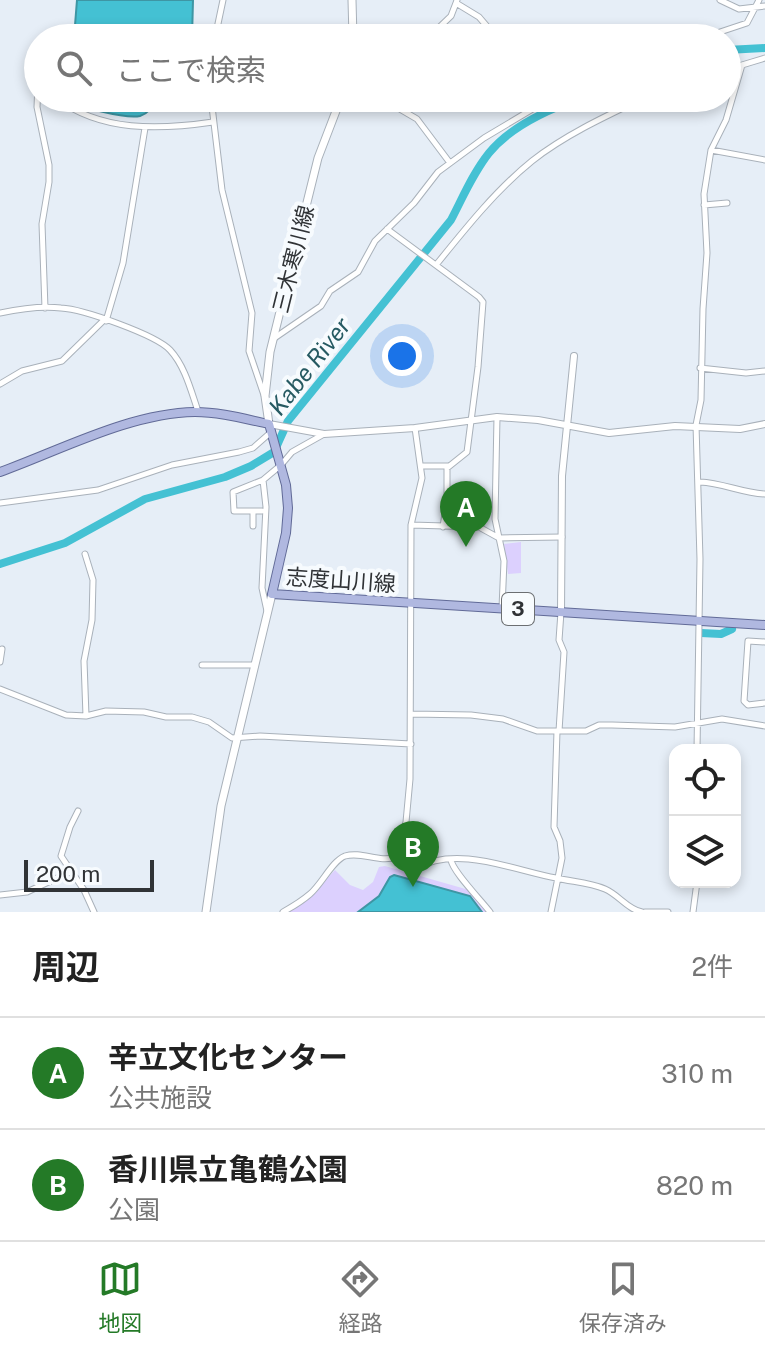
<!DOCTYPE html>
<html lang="ja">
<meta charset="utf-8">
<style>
body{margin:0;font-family:"Public Sans","Noto Sans JP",sans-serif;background:#f6f6f6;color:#222}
.controls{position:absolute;right:24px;bottom:24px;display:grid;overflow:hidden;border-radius:16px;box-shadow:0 4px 12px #0003}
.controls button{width:72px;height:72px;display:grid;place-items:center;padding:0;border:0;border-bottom:2px solid #e0e0e0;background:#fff;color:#222;font:40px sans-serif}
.scale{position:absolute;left:24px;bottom:20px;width:130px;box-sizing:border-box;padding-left:8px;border:4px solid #303336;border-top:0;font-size:22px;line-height:28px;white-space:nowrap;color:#303336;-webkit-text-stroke:6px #f7fbfe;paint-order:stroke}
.you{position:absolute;left:402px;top:356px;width:28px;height:28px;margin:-20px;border:6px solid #fff;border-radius:50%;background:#1a73e8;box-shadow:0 0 0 12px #1a73e833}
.badge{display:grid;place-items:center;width:52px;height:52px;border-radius:50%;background:#247a27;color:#fff;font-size:26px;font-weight:700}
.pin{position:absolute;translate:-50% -66px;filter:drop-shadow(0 2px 4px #0008)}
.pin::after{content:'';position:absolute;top:42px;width:28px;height:24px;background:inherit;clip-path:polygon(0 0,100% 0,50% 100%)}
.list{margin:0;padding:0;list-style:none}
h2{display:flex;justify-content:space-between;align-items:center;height:104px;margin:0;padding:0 32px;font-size:34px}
h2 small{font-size:26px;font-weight:400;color:#767676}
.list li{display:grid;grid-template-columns:52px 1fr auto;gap:24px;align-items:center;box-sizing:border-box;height:112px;padding:0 32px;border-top:2px solid #e0e0e0}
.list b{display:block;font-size:30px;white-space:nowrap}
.list p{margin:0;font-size:26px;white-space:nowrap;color:#767676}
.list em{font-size:26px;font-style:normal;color:#767676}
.icon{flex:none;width:44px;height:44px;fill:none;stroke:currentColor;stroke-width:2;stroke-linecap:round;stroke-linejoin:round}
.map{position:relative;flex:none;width:765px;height:912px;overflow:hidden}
.search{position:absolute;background:#fff;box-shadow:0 4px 12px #0003;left:24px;right:24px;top:24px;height:88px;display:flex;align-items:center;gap:20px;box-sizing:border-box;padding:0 28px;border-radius:44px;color:#767676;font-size:30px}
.sheet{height:328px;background:#fff}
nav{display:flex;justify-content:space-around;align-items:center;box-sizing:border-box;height:112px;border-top:2px solid #e0e0e0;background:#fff;font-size:22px;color:#767676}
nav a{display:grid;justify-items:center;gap:4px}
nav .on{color:#247a27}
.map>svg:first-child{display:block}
.green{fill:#dcd0fe}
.water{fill:#44c1d3;stroke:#3e96a4;stroke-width:2}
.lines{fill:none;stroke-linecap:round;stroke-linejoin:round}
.river{stroke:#44c1d3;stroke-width:8}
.minor-casing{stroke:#a9b1ba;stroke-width:7}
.tertiary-casing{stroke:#a9b1ba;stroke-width:8}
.secondary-casing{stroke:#a9b1ba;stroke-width:9}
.primary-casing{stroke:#616a97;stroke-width:10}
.minor{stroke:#fff;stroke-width:5}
.tertiary{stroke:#fff;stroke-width:6}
.secondary{stroke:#fff;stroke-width:7}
.primary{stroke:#b0b8e0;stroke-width:8}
.labels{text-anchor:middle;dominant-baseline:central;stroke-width:8;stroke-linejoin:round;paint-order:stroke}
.shield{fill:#f7fbfe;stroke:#6c6f72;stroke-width:2}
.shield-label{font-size:20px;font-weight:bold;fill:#303336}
.street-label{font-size:22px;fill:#303336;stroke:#f7fbfe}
.water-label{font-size:24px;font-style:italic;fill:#265a62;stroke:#f7fbfe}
</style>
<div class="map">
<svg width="765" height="912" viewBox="0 0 765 912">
<rect width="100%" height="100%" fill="#e6eef7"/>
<path class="green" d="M521,542V573L508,574L504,544Z
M385,866L469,890L490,912H284L310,896L335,870L350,885L363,890L373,882L379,867Z"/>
<path class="water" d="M77,0H193L192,38H74Z
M65,98H158C153,106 149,113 140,116C127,119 75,107 65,98Z
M394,875L470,896L482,912H358L379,896L390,877Z"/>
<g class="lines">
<path class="river" d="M727,50L765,48
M0,564L65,543L145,499L225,477L251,466L274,452L288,421L451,220C463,197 473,173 489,153C511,126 549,109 581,98
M701,633L721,634L732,629"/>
<g class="minor-casing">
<path id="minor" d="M457,0L456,3L479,17L497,38
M720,0L739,9L765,6
M215,38L223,0
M428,38L451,16L456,3
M702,38L747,23L759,0
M727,70L742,65
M38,84L37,107L49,165V182L42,224L45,308
M56,98C101,132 159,130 213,122
M211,98L222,190L252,313L249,351L264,395
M381,98L417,119L450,163
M711,150L765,160
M704,205L727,203
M387,229L479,297L483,302L478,367L467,452L447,468V500L443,527
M436,265C465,229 496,190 532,161C565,135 606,116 644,98
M0,313C19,309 42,306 61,308C83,309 156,335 170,350C185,366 191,391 198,411
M106,321L123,263L145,128
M273,339L321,306L330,291L358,272L375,241L414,203L438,172L484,138L551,98
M700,368L746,373L765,371
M0,384L22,371L62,361L104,320
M497,417L495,519L504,561L502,608
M421,466H448
M700,482C723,483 742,493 765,494
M0,503L98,490L172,465L239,452L253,448L270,433
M253,511V526
M262,511H234L233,492L263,480
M411,525L479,527L499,538L562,537
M85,554L93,580L92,620L84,661L86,716
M267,611L262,588L266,507L263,480L281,465L292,452L324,434
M765,642L748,641L744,701L748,705L765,703
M0,662L2,649
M202,665H255
M0,689L66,715L86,716L106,711L144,712L166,717H192L209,722L232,738L260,736L411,744
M412,714L471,715L503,719L537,731H586L599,725H612L675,727L722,719L765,726
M559,731L564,652L559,640L561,612
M697,750L700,559L696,425L701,400L703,309L707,253L704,194L711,150L726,120L742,65L765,58
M78,811L70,827L61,856L84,890L94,912
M396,857L406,822L410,779L411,525L422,478L415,428
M451,860C453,872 481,900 490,912
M0,895L27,892L70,872
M283,912C292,907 302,901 310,894C322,884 332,861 345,856C362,851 379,863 396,857L401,862L416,868C458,845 513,870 556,878C573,882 589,882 605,889C619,895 627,909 642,912
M551,912L562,858L560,841L554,827L557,731
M645,912H668
M693,912L697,882"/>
</g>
<g class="tertiary-casing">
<path id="tertiary" d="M269,424L324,434L415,428L497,417L538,420L609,433L675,426L740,429L765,424
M561,612L562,476L574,356"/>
</g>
<g class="secondary-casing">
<path id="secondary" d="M352,0L353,38
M269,424L265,396L270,352L318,158L341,98
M206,912L221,806L272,594"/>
</g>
<g class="primary-casing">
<path id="primary" d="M0,472C61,450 130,413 195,412C220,412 245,419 269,424L286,485L288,508L286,533L272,594L765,625"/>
</g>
<use href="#minor" class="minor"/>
<use href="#tertiary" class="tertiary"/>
<use href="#secondary" class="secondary"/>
<use href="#primary" class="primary"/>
</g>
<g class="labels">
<rect class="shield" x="502" y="593" width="32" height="32" rx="6"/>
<g class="shield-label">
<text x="518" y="609">3</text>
</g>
<g class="street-label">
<text transform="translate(293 259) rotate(-76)">三木寒川線</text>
<text transform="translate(341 580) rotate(4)">志度山川線</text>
</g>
<g class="water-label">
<text transform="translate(309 366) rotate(-52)">Kabe River</text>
</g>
</g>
</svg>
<div class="controls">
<button><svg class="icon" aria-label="locate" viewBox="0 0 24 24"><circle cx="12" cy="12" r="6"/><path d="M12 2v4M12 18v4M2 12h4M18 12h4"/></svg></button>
<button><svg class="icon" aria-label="layers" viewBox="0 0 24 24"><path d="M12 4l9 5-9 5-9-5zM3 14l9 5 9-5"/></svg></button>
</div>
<div class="scale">200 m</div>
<div class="you"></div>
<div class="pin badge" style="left:466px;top:547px">A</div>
<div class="pin badge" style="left:413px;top:887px">B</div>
<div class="search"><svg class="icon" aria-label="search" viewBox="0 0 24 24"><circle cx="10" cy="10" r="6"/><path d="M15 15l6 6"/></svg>ここで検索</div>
</div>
<section class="sheet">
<h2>周辺<small>2件</small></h2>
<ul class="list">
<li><span class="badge">A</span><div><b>辛立文化センター</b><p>公共施設</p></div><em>310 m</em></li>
<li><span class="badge">B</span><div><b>香川県立亀鶴公園</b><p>公園</p></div><em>820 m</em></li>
</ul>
</section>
<nav>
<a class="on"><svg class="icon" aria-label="map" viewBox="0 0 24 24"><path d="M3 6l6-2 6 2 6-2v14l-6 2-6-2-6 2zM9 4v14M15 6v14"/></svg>地図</a>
<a><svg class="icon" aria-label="directions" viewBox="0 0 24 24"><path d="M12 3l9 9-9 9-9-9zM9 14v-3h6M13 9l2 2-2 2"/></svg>経路</a>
<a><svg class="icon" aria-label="saved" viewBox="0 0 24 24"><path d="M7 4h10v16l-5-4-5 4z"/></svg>保存済み</a>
</nav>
